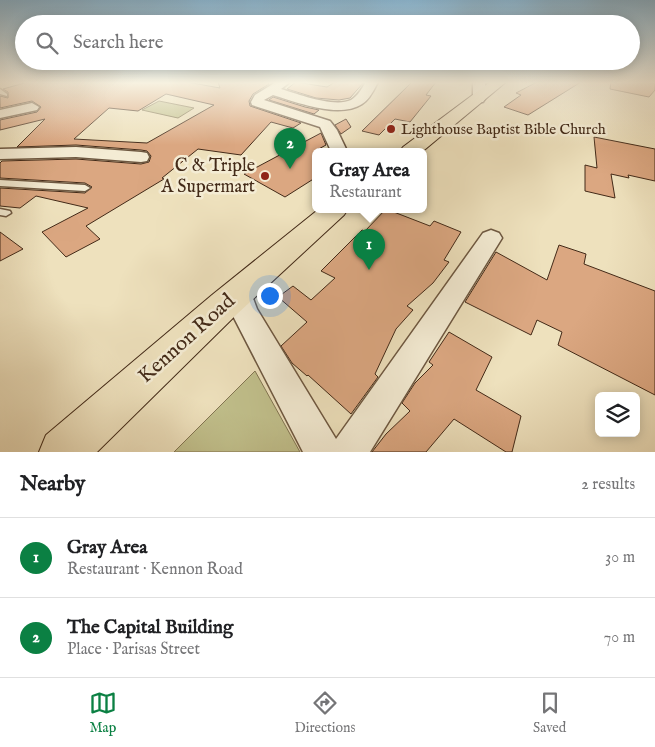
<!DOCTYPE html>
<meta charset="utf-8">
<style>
body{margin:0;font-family:"IM FELL English",serif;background:#f2f2f2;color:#202124}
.controls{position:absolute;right:15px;bottom:15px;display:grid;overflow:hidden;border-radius:8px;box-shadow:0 2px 12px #0003}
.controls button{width:45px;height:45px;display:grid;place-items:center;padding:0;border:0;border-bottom:1px solid #e0e0e0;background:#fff;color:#202124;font:25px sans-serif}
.you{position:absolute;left:269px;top:295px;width:18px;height:18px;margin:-12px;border:4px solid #fff;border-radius:50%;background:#1a73e8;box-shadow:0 0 0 8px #1a73e833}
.badge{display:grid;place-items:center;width:32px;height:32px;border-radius:50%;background:#0b8043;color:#fff;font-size:16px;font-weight:700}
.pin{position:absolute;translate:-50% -41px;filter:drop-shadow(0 1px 2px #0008)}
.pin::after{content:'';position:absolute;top:26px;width:18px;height:15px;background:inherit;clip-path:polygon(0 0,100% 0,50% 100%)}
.popup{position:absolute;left:312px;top:148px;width:115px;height:65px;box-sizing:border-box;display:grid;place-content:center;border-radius:8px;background:#fff;filter:drop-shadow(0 1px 4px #0005);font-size:16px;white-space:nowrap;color:#757577}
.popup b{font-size:19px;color:#202124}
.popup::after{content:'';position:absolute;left:50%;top:100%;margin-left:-10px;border:10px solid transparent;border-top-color:#fff}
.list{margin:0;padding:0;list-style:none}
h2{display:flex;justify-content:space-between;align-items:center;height:65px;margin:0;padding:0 20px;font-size:21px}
h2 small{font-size:16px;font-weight:400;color:#757577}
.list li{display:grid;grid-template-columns:32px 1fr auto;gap:15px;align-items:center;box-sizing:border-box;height:80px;padding:0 20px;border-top:1px solid #e0e0e0}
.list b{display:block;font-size:19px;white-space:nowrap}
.list p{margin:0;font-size:16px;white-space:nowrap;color:#757577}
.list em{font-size:16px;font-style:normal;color:#757577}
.icon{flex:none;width:28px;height:28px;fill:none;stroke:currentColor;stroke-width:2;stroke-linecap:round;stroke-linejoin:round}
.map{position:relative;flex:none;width:655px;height:452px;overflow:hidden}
.search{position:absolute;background:#fff;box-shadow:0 2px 12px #0003;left:15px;right:15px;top:15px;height:55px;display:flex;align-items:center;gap:12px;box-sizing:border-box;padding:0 18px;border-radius:28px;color:#757577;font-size:19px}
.sheet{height:225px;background:#fff}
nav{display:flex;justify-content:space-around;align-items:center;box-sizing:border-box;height:70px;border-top:1px solid #e0e0e0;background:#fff;font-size:14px;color:#757577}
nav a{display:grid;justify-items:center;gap:2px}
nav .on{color:#0b8043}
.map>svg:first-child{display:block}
.green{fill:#c1c08c;stroke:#827552}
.building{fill:#dba781;stroke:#432a18;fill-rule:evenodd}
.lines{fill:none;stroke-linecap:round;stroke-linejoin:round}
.service-casing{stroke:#6e5841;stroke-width:3}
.minor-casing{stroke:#6e5841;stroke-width:3}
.trunk-casing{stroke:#432a18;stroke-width:2}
.service{fill:#f4ecd4;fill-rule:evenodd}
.minor{fill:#f4ecd4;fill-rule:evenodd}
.trunk{fill:#eee1bd;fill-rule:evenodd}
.poi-dot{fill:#8f2418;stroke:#f4ecd4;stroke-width:2}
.labels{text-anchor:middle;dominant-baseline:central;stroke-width:5;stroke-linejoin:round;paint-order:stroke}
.far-poi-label{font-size:15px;fill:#432a18;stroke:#f4ecd4;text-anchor:start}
.poi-label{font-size:18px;fill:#432a18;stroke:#f4ecd4;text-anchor:end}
.near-street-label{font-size:21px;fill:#432a18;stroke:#f4ecd4}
</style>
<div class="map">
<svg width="655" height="452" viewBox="0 0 655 452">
<rect width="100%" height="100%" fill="#eee1bd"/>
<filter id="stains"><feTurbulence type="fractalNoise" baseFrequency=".004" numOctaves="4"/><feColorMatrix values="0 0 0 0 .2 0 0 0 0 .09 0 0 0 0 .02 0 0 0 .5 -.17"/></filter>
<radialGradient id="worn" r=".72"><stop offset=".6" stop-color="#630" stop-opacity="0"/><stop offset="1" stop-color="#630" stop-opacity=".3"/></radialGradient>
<path class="green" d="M159,101L194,108L178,118L142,110Z
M255,371L300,452H174Z"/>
<path class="building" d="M28,82L43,83L187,82L220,88L218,82H267L269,84L253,94L249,101L250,106L301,123L293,128L271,122L241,155L198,149L162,178L164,179L86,226L100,239L66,257L42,232L88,208L36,196L20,208L0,206V188L85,193L92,187L85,183L0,178V163L2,161L76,159L141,164L149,162L151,156L147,151L141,150L76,145L17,147L45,119L0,130V120L37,112L41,107L32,101L0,108V96L8,98V92L3,89ZM166,94L214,105L147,143L74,139L109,108L138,111Z
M296,82L327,87L335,82H364L350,98L339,100L316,98L287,89Z
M412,82H436L426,95L431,96L410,122L395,119L379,135L362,131Z
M537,82H581L528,115L504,107L521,95L516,93Z
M611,82H647L655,84V90L649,97L610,89Z
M273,97L305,107L319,110L314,114L269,100Z
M346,119L351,127L341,134L335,125Z
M321,133L326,145L315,151V178L285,197L244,174Z
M594,137L655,149V181L628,175L629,178L611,174L615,198L585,191V165L597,168Z
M386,209L430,226L434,221L461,232L444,260L449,262L433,283L407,306L413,310L396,329L375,374L378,377L351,414L308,375L307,376L292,363L281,346L307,322L278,297L293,286L311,300L335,278L321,271L362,230L365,231Z
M0,232L23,249L0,261Z
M559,245L586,254L584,264L655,291V395L558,345L562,332L537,320L531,335L465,302L496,252L547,280Z
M449,332L492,357L476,390L521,416L512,452H506L454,419L426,452H372L386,434L410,411L402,403L415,383L433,365L429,362Z"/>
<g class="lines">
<g class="service-casing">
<path id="service" d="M0,89L7,94V96L0,94Z
M0,180L85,185L90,188L85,191L0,186Z
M0,209L10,211L11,213L6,216L0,215Z"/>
</g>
<g class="minor-casing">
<path id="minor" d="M276,82H290L281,89C298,94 334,108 351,100C358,96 362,88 366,82H378C374,90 369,100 362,104C339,119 296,102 273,95L264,100L330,121L337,130L347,151H331L320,127L252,105L251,102L255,95Z
M473,82H485V99L483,102H475L473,99Z
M32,103L39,107L37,110L0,118V110Z
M76,147L141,152L147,153L149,157L147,161L141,162L76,157L0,159V149Z
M491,230L499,233L502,238L370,452H303L231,312L226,292L230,285L239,282L248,285L257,309L336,439L483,233Z"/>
</g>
<g class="trunk-casing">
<path id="trunk" d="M490,82H506L423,151H400L403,147Z
M319,209H348L344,215L236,315L97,452H39L46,435L212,295Z"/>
</g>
<use href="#service" class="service"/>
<use href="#minor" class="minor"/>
<use href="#trunk" class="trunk"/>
</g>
<linearGradient id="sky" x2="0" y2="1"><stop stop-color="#89b7d4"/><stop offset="0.57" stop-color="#f7f2e1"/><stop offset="1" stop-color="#f7f2e1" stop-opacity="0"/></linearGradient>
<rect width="655" height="145" fill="url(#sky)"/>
<g class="poi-dot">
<circle cx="391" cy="129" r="5"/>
<circle cx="265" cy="176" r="5"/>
</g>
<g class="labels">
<g class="far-poi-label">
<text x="401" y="129">Lighthouse Baptist Bible Church</text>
</g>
<g class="poi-label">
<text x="255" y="166">C &amp; Triple<tspan x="255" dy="21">A Supermart</tspan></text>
</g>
<g class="near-street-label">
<text transform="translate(187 339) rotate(-42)">Kennon Road</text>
</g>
</g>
<rect width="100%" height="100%" filter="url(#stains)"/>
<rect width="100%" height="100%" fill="url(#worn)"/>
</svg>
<div class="controls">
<button><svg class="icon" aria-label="layers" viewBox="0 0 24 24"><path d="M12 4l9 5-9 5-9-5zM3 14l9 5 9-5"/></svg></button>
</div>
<div class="you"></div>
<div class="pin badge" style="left:369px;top:270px">1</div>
<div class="popup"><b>Gray Area</b>Restaurant</div>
<div class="pin badge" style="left:290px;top:169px">2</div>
<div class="search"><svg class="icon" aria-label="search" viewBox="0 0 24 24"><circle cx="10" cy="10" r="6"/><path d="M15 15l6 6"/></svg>Search here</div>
</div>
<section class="sheet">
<h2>Nearby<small>2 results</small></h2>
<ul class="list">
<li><span class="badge">1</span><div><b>Gray Area</b><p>Restaurant · Kennon Road</p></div><em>30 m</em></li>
<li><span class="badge">2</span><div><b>The Capital Building</b><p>Place · Parisas Street</p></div><em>70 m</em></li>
</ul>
</section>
<nav>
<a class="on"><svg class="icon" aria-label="map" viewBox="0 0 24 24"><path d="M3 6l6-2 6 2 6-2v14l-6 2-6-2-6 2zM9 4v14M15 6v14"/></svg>Map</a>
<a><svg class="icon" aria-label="directions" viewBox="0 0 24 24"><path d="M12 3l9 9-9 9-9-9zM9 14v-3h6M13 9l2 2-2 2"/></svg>Directions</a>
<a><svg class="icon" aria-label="saved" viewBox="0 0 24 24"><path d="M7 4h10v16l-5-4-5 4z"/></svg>Saved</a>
</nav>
